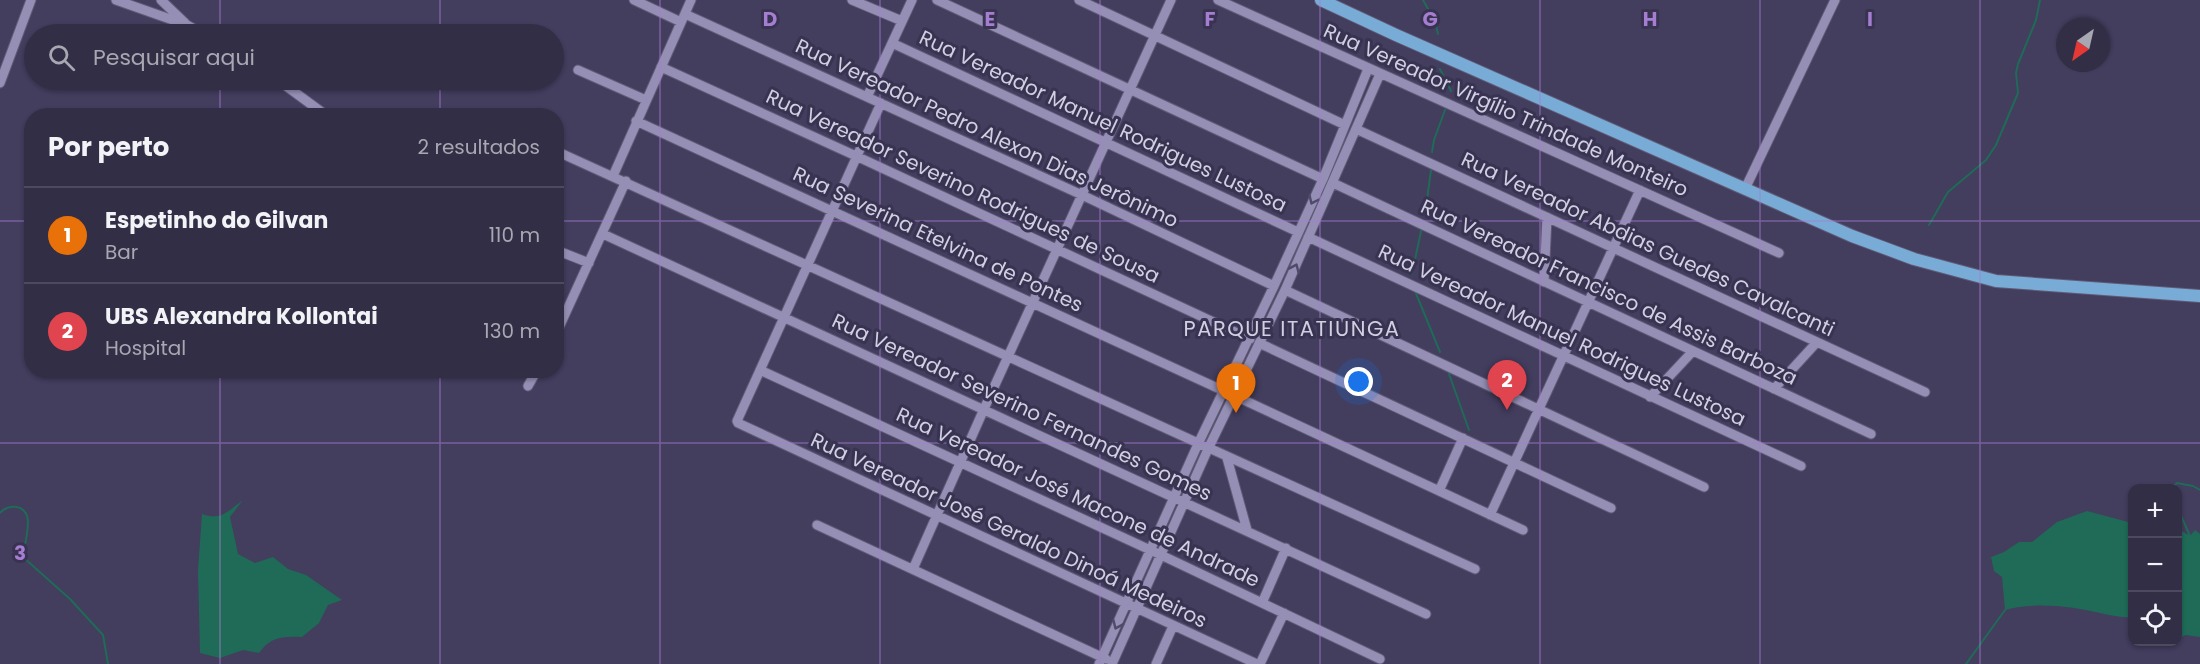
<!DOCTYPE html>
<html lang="pt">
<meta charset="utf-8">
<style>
body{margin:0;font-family:Poppins,sans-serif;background:#3a364d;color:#f1f3f6}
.controls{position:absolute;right:18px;bottom:18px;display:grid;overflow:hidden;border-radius:12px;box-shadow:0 2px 4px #0004}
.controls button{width:54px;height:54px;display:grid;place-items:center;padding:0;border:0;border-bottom:2px solid #4d4a5f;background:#322e46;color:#f1f3f6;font:30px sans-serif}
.compass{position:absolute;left:2056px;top:18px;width:54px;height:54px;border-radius:50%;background:#322e46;box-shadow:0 2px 4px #0004;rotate:214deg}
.you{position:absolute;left:1359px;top:382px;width:21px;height:21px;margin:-15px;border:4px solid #fff;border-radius:50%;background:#1a73e8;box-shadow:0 0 0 9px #1a73e833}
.badge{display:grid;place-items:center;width:39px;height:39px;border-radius:50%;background:#bac045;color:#fff;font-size:20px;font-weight:700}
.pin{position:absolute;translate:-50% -50px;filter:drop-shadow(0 2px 3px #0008)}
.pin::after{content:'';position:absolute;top:32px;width:21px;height:18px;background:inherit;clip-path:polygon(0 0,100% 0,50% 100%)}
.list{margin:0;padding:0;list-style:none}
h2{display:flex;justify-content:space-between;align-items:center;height:78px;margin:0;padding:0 24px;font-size:26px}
h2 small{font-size:20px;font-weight:400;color:#a8a8b3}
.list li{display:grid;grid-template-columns:39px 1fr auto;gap:18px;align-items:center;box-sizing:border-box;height:96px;padding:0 24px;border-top:2px solid #4d4a5f}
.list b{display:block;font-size:22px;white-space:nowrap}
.list p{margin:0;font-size:20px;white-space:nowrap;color:#a8a8b3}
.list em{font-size:20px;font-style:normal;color:#a8a8b3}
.icon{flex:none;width:33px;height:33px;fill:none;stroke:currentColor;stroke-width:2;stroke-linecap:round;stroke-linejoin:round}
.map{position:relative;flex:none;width:2200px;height:664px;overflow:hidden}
.search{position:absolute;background:#322e46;box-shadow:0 2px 4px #0004;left:24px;top:24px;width:540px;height:66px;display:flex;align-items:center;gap:15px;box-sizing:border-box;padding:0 21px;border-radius:33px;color:#a8a8b3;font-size:22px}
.panel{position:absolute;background:#322e46;box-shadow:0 2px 4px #0004;left:24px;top:108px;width:540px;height:270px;border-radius:24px}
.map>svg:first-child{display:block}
.water{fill:#1f6b57}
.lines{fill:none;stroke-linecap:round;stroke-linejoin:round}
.stream{stroke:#1f6b57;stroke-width:2}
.minor-casing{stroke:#605a76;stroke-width:11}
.major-casing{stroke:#605a76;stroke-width:14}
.minor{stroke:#958fb5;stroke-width:9}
.major{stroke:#78abd5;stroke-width:12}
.oneway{stroke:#504a6b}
.grid{fill:none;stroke:#a67ed1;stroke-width:1.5;stroke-opacity:0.55}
.labels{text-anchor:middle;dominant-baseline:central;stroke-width:6;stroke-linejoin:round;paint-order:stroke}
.street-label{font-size:20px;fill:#d2cfe3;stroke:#393352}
.neighbourhood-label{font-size:21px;letter-spacing:1.5px;fill:#d2cfe3;stroke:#393352}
.grid-label{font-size:20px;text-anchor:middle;font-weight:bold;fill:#a67ed1;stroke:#393352;stroke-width:6;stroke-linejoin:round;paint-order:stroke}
</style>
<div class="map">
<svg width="2200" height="664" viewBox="0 0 2200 664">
<rect width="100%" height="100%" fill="#433d5e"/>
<path class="water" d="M243,500L230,517L238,554L255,563L273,557L288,569L306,575L342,600L328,605L319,623L302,637C283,636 270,637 259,653L243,650L220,658L200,653L198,570L202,514C221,521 228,511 243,500Z
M2087,511L2132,523V617C2120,618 2111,615 2100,613C2069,606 2035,602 2005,610L2002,577L1994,571L1991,557L2004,552L2019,542H2032L2057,522Z
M2178,529L2190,536L2195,530L2200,534V637L2186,635L2178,638Z"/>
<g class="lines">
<path class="stream" d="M1423,0L1435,21L1438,34
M1440,69L1451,91
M1432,152L1434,140L1445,110
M1425,214L1431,170
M1929,225L1948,192L1986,160L1996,145L2018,93L2016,73L2018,64L2036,20L2040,0
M1412,274L1421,231
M1415,291L1440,352
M1449,374L1469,430
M2172,488L2177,483L2193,486L2200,490
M2178,509L2190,536
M0,513C4,508 11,506 17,507C38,512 22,544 24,558L70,599L103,635L108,664
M1966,664L2005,610"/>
<g class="minor-casing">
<path id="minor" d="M116,0L187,25L203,34
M161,0L185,23
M634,0L681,22
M852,0L902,21
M937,0L1323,179
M1079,0L1345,125
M1218,0L1779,253
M685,14L1082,195L1274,286
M892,43L1298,232
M661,67L856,156L1250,339
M578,70L646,100
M278,80L327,116
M0,83L31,0
M867,97L912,0
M881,103L737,421L738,423L1257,664
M636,121L1224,391
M1356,129L1925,392
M556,151L1475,569
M613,176L691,0
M1333,183L1871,434
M1745,189L1835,0
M603,234L1426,614
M1308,237L1801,466
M556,250L589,263
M1544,282L1547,217
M1285,290L1704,487
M556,334L626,181
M1259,343L1611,508
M760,370L1161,555L1380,659
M528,386L537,370
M1774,389L1817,342
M1233,395L1523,530
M1650,397L1693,351
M1227,458L1247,530
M1439,491L1463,438
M1490,515L1640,190
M817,525L1106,659
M913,569L984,409L1171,0
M1262,603L1286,548
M1099,664L1198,444L1274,286L1323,179L1368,69
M1112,664L1208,449L1285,290L1380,74
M1156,664L1173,626
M1260,664L1284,613"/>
</g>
<g class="major-casing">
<path id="major" d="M1321,0L1396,35L1852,236L1914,259L1996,281L2200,296"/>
</g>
<use href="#minor" class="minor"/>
<use href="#major" class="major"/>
</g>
<defs><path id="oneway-chevron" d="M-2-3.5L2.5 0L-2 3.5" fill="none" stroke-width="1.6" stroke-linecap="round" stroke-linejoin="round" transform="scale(1.5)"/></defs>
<g class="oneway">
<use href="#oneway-chevron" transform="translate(1313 200) rotate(115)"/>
<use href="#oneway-chevron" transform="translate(1295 268) rotate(-66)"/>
<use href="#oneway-chevron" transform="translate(1117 625) rotate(114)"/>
</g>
<path class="grid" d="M220,0V34M440,0V34M660,0V664M880,0V664M1100,0V664M1320,0V664M1540,0V664M1760,0V664M1980,0V664M220,80V116M440,80V116M0,221H32M556,221H2200M220,370V664M440,370V664M0,443H2200"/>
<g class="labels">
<g class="street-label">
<text transform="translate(1506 110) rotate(24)">Rua Vereador Virgílio Trindade Monteiro</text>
<text transform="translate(1103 121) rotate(25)">Rua Vereador Manuel Rodrigues Lustosa</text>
<text transform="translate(987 133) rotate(25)">Rua Vereador Pedro Alexon Dias Jerônimo</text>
<text transform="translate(963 186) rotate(25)">Rua Vereador Severino Rodrigues de Sousa</text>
<text transform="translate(938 239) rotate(25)">Rua Severina Etelvina de Pontes</text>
<text transform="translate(1648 244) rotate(25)">Rua Vereador Abdias Guedes Cavalcanti</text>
<text transform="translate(1609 292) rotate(25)">Rua Vereador Francisco de Assis Barboza</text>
<text transform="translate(1562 335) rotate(25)">Rua Vereador Manuel Rodrigues Lustosa</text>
<text transform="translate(1022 407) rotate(25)">Rua Vereador Severino Fernandes Gomes</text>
<text transform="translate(1078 497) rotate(25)">Rua Vereador José Macone de Andrade</text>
<text transform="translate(1009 530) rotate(25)">Rua Vereador José Geraldo Dinoá Medeiros</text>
</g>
<g class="neighbourhood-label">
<text x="1292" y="328">PARQUE ITATIUNGA</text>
</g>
</g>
<g class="grid-label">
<text x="770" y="26">D</text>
<text x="990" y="26">E</text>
<text x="1210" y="26">F</text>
<text x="1430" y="26">G</text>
<text x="1650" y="26">H</text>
<text x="1870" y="26">I</text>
<text x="20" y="560">3</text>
</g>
</svg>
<div class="controls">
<button>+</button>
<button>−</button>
<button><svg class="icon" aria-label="locate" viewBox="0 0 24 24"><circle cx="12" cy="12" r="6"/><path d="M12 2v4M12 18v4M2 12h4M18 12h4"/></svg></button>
</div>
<svg class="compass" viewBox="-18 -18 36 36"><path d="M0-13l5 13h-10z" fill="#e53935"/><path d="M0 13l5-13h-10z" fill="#a8a8b3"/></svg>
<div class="you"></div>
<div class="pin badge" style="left:1236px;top:413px;background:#e8710a">1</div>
<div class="pin badge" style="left:1507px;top:410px;background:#e0444e">2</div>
<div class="search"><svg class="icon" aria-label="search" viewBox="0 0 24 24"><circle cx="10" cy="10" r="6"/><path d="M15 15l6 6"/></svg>Pesquisar aqui</div>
<section class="panel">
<h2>Por perto<small>2 resultados</small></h2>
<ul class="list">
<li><span class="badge" style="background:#e8710a">1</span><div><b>Espetinho do Gilvan</b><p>Bar</p></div><em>110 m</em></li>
<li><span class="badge" style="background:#e0444e">2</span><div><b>UBS Alexandra Kollontai</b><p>Hospital</p></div><em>130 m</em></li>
</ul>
</section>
</div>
